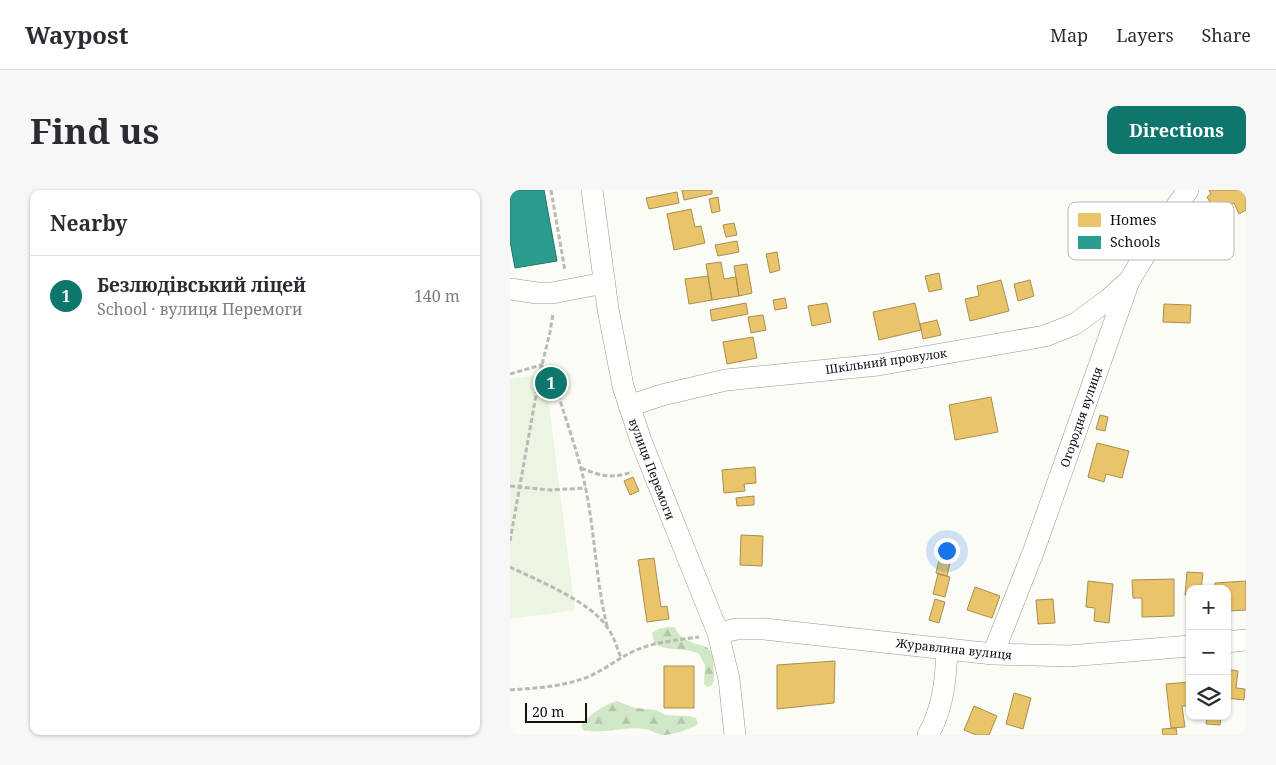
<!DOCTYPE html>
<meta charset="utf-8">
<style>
body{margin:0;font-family:"Noto Serif",serif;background:#f7f7f7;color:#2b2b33}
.controls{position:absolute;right:15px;bottom:15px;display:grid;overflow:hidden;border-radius:10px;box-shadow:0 1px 4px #0004}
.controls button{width:45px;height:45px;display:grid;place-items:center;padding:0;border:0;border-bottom:1px solid #e1e1e2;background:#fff;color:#2b2b33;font:25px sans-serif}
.scale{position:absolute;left:15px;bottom:12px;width:62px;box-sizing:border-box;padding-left:5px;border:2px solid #101010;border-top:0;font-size:14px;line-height:18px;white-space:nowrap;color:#101010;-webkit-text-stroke:4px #fff;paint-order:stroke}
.you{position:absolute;left:436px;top:360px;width:18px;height:18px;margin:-12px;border:4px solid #fff;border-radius:50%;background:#1a73e8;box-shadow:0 0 0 8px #1a73e833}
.badge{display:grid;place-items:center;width:32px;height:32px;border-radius:50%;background:#0f766e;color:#fff;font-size:16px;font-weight:700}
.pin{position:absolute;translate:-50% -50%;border:2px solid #fff;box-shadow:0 1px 5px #0006}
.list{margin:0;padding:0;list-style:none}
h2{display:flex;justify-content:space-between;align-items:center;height:65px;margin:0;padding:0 20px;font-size:21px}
h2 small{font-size:16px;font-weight:400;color:#7c7c81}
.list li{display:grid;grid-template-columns:32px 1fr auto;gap:15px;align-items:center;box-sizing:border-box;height:80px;padding:0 20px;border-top:1px solid #e1e1e2}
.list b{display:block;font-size:19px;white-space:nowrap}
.list p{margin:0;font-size:16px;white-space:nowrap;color:#7c7c81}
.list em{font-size:16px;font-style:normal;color:#7c7c81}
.icon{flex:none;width:28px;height:28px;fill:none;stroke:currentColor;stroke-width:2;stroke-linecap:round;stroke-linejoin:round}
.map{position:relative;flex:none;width:736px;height:545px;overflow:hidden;border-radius:10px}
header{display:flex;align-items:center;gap:30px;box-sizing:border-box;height:70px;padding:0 25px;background:#fff;border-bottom:1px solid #e1e1e2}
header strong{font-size:24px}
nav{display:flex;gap:28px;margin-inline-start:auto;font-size:18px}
.intro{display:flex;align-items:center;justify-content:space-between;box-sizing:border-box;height:120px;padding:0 30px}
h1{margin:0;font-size:35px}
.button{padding:12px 22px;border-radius:10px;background:#0f766e;color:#fff;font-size:18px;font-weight:700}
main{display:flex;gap:30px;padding:0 30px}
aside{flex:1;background:#fff;border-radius:10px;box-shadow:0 1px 4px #0004}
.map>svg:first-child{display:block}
.forest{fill:url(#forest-firs)}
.pitch{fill:#ecf5e1}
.homes{fill:#e9c46a;stroke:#a88e4f}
.schools{fill:#2a9d8f;stroke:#227369}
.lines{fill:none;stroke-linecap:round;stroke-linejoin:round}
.minor-casing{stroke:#969694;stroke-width:22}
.path{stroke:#b9b9b8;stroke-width:3;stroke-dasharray:5 2.5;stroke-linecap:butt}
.minor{stroke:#fffffe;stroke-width:21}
.labels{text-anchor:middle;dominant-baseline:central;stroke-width:5;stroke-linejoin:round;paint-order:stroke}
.street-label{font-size:12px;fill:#101010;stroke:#fff}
.key{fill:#fff;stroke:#b7b7b7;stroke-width:1}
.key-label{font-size:14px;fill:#101010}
</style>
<header>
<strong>Waypost</strong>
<nav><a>Map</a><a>Layers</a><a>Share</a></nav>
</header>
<div class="intro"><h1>Find us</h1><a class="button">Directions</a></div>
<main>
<aside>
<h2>Nearby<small></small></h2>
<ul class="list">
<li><span class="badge">1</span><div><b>Безлюдівський ліцей</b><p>School · вулиця Перемоги</p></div><em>140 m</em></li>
</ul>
</aside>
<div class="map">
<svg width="736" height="545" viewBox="0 0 736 545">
<defs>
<pattern id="forest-firs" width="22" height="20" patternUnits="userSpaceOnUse" patternTransform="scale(1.25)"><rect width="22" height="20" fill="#d1e8c6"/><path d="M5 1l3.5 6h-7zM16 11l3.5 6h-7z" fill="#b2c6a9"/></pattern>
</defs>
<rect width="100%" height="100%" fill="#fcfcf6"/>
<path class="forest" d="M157,437H164C167,440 168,444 172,447C191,461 204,447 204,481C204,487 205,491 201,496L197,497L194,494L195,475L189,464C176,457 156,462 144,453L142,443L148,439Z
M107,511L125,518L146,520L155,525L180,526L186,528L188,534C179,540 165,544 154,545C147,545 142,540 135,539C114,536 94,545 73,540L71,536C78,525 94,515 107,511Z"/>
<path class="pitch" d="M35,184L65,420L0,429V189Z"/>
<path class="homes" d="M172,0H202V4L174,10Z
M699,0H736V20L729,24L724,13L718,16L722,24L710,30L697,7L701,4Z
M167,2L169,13L139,19L136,8Z
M208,7L210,21L202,23L199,9Z
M181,19L185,37L191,36L195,53L164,60L157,24Z
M224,33L227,45L216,47L213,35Z
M227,51L229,62L208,66L205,55Z
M267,62L270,80L260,83L256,64Z
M211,72L214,89L226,87L229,106L202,110L196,74Z
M237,74L242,103L229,106L224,76Z
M429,83L432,99L419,102L415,86Z
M198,86L202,110L179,114L175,89Z
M491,90L499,121L460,131L455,109L469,106L467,96Z
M520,90L524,106L508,111L504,94Z
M275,108L277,118L265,120L263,110Z
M236,113L238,124L202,131L200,120Z
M317,113L321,132L302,136L298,116Z
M405,113L411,140L369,150L363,122Z
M654,114L681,115L680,133L653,132Z
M253,125L256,140L241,143L238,127Z
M427,130L431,145L413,149L410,134Z
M243,147L247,168L217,174L213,152Z
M481,207L488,242L445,250L439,215Z
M590,225L598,227L595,241L586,239Z
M587,253L619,261L612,288L596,284L594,292L578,287Z
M245,277L246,293L234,294L235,301L214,303L212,280Z
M123,287L129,301L120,305L114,291Z
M244,306V315L227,316L226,308Z
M231,345L253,346L252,376L230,375Z
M144,368L151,417L157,416L159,429L137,432L128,370Z
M429,370L440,373L437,386L426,383Z
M677,382L693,383L691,399H680V405H675Z
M428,384L440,387L435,407L423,404Z
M664,389V426L632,427V408H623L622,390Z
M578,391L603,394L599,433L584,431L585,418L576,417Z
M736,391V420L717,421V399H705V393Z
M465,397L490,406L482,428L457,420Z
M425,409L435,412L429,433L419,430Z
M543,409L545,433L528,434L526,410Z
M325,471L324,513L267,519V475Z
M154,476H184V518H154Z
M717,479L728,481L726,498L735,499L734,510L717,508Z
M680,492V516H672L675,537L661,538L656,494Z
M504,503L521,508L513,539L496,534Z
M464,516L487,526L479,545H466L454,540Z
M697,526H711L710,535L696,534Z
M666,538L667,545H653L652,539Z"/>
<path class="schools" d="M0,0H34L47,71L5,78L0,51Z"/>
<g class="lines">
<g class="minor-casing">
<path id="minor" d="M82,0L98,119L113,196L131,251L208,443L219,489L225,545
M0,99L27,103H42L94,93
M119,216L152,205L216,190L368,175L535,146L565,134L599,109L619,91
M208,443L227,439H254L483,464L559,466L680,456
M717,452L736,450
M483,464L524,360L619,91L653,35L678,0
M418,545C433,519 436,489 437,459"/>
</g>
<path class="path" d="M41,0L55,81
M0,184L31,175L40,183L46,197C56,231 69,265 76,300C85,345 86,391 97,436
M71,278C91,286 101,289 122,282
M0,296L41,300L76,298
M0,351L30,183L40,142L43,124
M0,377C27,390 81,412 97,437C104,446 107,458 111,468
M0,500C24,498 49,497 72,489C91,483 105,470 122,462C143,452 167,450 189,447"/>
<use href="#minor" class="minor"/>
</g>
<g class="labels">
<g class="street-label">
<text transform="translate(376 171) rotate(-8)">Шкільний провулок</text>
<text transform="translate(571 227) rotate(-71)">Огородня вулиця</text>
<text transform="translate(142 279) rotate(69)">вулиця Перемоги</text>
<text transform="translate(444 459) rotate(6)">Журавлина вулиця</text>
</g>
</g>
<rect x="558" y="12" width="166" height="58" rx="8" class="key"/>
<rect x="568" y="23" width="23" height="14" fill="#e9c46a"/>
<rect x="568" y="46" width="23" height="13" fill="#2a9d8f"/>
<g class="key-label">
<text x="600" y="35">Homes</text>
<text x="600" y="57">Schools</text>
</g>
</svg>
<div class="controls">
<button>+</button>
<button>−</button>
<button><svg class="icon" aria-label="layers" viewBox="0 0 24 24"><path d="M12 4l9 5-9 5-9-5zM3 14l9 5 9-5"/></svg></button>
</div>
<div class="scale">20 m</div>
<div class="you"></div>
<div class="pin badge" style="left:41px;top:193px">1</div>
</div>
</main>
